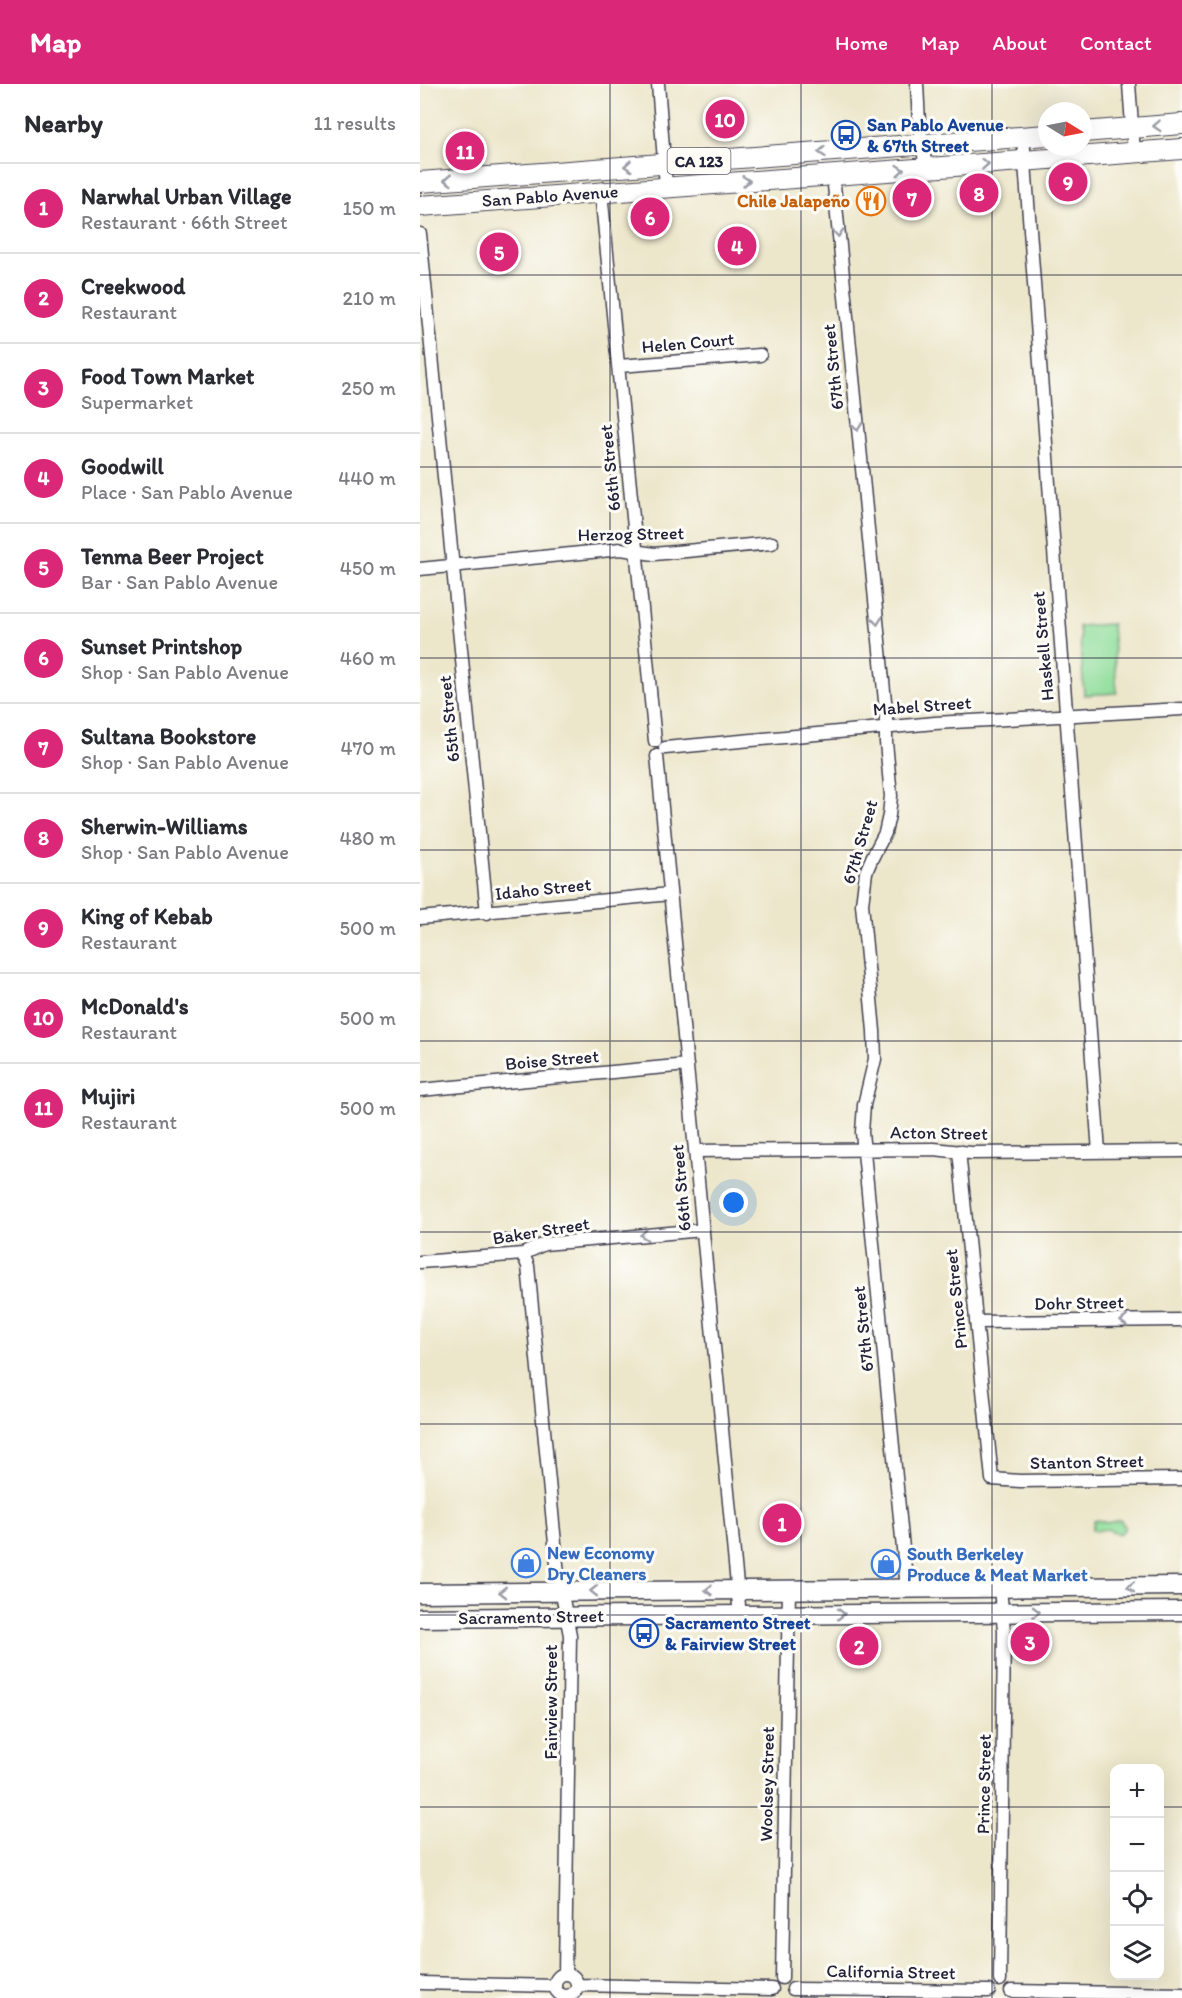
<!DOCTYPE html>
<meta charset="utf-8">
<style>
body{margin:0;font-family:Itim,sans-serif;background:#f7f7f7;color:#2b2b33}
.controls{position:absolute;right:18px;bottom:18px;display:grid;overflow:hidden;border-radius:12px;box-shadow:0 6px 24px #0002}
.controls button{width:54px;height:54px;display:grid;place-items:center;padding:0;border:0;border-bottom:2px solid #e1e1e2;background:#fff;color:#2b2b33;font:30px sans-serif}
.compass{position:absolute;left:618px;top:18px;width:54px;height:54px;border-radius:50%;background:#fff;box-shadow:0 6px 24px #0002;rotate:100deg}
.you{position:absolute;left:314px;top:1119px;width:21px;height:21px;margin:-15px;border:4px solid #fff;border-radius:50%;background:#1a73e8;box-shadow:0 0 0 9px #1a73e833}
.badge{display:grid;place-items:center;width:39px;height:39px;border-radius:50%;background:#db2777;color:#fff;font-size:20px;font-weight:700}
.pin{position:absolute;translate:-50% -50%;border:3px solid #fff;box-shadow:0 2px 6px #0006}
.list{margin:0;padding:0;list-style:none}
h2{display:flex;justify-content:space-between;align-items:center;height:78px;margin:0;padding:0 24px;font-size:26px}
h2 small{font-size:20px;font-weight:400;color:#7c7c81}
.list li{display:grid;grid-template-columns:39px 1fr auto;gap:18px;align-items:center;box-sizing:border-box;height:90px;padding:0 24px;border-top:2px solid #e1e1e2}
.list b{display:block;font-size:22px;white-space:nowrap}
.list p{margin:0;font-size:20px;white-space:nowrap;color:#7c7c81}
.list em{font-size:20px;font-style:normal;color:#7c7c81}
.icon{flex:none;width:33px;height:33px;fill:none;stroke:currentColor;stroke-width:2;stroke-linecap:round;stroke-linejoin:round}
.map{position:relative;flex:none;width:762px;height:1914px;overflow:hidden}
header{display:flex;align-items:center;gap:36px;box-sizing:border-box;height:84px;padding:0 30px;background:#db2777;color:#fff}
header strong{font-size:28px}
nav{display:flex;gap:33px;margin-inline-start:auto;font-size:21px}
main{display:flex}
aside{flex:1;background:#fff}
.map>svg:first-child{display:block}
.green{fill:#91de9c;stroke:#5a806c;stroke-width:1.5}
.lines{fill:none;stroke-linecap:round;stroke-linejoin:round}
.street-casing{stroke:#403f50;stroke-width:15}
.secondary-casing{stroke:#403f50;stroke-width:21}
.primary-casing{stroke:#403f50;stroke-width:22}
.street{stroke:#fff;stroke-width:12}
.secondary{stroke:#fff;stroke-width:18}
.primary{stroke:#fff;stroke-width:20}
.oneway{stroke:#9c9ca7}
.grid{fill:none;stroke:#22223b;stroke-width:1.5;stroke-opacity:0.55}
.labels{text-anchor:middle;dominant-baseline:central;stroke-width:6;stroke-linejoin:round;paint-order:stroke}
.shield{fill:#fdfcf7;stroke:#646373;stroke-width:1.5}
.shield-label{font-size:16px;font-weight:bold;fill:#22223b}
.transit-label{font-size:18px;font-weight:bold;fill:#164399;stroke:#fdfcf7;text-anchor:start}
.street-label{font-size:18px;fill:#22223b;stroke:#fdfcf7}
.food-label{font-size:18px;font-weight:bold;fill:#c56008;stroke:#fdfcf7;text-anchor:end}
.shop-label{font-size:18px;font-weight:bold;fill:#366cbe;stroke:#fdfcf7;text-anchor:start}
</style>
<header>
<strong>Map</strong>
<nav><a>Home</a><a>Map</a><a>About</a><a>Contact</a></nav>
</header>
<main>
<aside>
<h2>Nearby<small>11 results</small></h2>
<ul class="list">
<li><span class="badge">1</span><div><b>Narwhal Urban Village</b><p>Restaurant · 66th Street</p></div><em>150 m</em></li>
<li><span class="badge">2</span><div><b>Creekwood</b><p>Restaurant</p></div><em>210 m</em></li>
<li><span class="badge">3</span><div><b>Food Town Market</b><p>Supermarket</p></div><em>250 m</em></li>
<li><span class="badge">4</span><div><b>Goodwill</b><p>Place · San Pablo Avenue</p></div><em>440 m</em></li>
<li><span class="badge">5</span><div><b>Tenma Beer Project</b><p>Bar · San Pablo Avenue</p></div><em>450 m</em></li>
<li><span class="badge">6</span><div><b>Sunset Printshop</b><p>Shop · San Pablo Avenue</p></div><em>460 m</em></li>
<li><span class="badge">7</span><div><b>Sultana Bookstore</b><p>Shop · San Pablo Avenue</p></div><em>470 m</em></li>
<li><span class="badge">8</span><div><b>Sherwin-Williams</b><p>Shop · San Pablo Avenue</p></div><em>480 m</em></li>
<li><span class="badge">9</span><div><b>King of Kebab</b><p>Restaurant</p></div><em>500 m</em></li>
<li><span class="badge">10</span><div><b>McDonald's</b><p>Restaurant</p></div><em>500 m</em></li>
<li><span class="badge">11</span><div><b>Mujiri</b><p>Restaurant</p></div><em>500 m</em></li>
</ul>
</aside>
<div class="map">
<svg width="762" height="1914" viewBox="0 0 762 1914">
<rect width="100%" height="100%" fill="#fdfcf7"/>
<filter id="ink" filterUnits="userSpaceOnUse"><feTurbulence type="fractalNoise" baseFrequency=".0167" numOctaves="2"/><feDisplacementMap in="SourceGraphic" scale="12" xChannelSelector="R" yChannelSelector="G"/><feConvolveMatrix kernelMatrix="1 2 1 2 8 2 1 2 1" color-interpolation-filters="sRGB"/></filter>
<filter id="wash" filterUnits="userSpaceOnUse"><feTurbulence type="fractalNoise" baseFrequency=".008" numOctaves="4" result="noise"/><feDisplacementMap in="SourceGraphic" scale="24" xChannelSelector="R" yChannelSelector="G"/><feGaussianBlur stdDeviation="1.35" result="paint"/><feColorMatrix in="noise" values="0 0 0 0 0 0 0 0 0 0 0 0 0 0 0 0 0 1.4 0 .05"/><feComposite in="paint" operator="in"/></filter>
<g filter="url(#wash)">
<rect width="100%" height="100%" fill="#ece6ca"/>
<path class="green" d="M692,540L697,609L664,611L659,542Z
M678,1436L687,1439L700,1436L705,1442L704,1446L699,1450L687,1445L676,1447L672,1445L674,1437Z"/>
</g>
<g filter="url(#ink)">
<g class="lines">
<g class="street-casing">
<path id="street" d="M238,0L246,102
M497,0L499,40L506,84
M709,0L714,69
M603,52L679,1068
M413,91L466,627V658L471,712L469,731L465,749L452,774L446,788L442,820L454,947L455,975L444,1021L442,1048L487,1505
M181,108L235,657
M0,150L67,829
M199,282L340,271
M0,485L201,465L234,470L352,459
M245,664L515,639L762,625
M237,672L320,1532
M0,834L250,810
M0,1006L267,981
M275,1067L514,1065L551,1069L762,1067
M539,1067L572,1395L600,1397L762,1395
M103,1170L108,1182L138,1490L150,1551L145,1890
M0,1178L103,1170L124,1160L283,1146
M556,1238L762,1236
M135 1901a11 11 0 1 1 22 0a11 11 0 1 1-22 0Z
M362,1894L369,1506
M580,1896L584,1547L580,1504
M0,1899L135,1902
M157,1901L352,1905
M373,1905L569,1907
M591,1907L762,1910"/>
</g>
<g class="secondary-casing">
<path id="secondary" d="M0,1509L762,1502
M0,1534L762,1527"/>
</g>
<g class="primary-casing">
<path id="primary" d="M663,48L762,40
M0,98L627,51
M0,122L762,65"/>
</g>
<use href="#street" class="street"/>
<use href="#secondary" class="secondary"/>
<use href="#primary" class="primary"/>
</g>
<defs><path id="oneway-chevron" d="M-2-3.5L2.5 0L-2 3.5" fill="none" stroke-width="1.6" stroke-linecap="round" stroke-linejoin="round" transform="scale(1.5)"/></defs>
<g class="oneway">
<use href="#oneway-chevron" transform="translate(737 42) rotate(176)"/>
<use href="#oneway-chevron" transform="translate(402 68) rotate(175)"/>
<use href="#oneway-chevron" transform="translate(565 80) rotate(-4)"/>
<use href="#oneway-chevron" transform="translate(208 82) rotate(176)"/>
<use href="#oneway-chevron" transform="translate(480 86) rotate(-5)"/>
<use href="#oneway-chevron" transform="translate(28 96) rotate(176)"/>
<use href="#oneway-chevron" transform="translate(326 97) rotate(-4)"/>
<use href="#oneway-chevron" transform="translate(418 149) rotate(85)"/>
<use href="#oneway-chevron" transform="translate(437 343) rotate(84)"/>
<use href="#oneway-chevron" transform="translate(457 537) rotate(84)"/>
<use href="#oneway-chevron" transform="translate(224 1151) rotate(175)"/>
<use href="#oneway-chevron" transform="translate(704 1237) rotate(179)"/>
<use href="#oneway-chevron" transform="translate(711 1503) rotate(180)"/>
<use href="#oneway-chevron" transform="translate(289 1506) rotate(179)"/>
<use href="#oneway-chevron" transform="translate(174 1507) rotate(180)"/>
<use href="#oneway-chevron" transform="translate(83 1508) rotate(179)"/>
<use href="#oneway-chevron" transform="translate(616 1528) rotate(-1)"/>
<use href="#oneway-chevron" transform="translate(421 1530)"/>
</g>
</g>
<path class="grid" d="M190,0V1914M381,0V1914M572,0V1914M0,191H762M0,383H762M0,574H762M0,766H762M0,957H762M0,1148H762M0,1340H762M0,1531H762M0,1723H694M740,1723H762"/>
<defs>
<g id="bus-ring" transform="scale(1.5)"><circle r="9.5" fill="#fdfcf7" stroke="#1a4fb4" stroke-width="1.5"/><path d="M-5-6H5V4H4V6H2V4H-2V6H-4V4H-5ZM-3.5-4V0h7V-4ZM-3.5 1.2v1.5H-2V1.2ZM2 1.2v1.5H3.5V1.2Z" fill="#1a4fb4"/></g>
<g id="restaurant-ring" transform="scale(1.5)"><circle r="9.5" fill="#fdfcf7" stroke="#e8710a" stroke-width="1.5"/><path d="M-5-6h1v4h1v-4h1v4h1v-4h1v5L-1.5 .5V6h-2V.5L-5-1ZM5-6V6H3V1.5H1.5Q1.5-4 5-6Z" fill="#e8710a"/></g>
<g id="shop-ring" transform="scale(1.5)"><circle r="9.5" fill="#fdfcf7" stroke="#3f7fe0" stroke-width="1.5"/><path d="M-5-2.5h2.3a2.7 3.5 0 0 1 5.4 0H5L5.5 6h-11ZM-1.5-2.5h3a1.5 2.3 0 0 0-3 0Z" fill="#3f7fe0"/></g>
</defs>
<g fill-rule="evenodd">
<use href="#bus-ring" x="426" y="51"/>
<use href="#restaurant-ring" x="451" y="117"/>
<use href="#shop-ring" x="106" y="1479"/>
<use href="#shop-ring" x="466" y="1480"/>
<use href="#bus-ring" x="224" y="1549"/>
</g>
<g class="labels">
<rect class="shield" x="247.5" y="64" width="63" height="26" rx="4.5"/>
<g class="shield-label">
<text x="279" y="77">CA 123</text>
</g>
<g class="transit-label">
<text x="447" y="41">San Pablo Avenue<tspan x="447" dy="21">&amp; 67th Street</tspan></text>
<text x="245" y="1539">Sacramento Street<tspan x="245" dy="21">&amp; Fairview Street</tspan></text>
</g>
<g class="street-label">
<text transform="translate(130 112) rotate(-4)">San Pablo Avenue</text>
<text transform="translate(268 259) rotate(-5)">Helen Court</text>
<text transform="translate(413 283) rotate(-96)">67th Street</text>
<text transform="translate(190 384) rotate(-96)">66th Street</text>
<text transform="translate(211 450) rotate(-1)">Herzog Street</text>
<text transform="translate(623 562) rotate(-95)">Haskell Street</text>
<text transform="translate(502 622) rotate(-4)">Mabel Street</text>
<text transform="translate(29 635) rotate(-96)">65th Street</text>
<text transform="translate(440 758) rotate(-74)">67th Street</text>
<text transform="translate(123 805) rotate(-6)">Idaho Street</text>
<text transform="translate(132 976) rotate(-5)">Boise Street</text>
<text transform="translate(519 1049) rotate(1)">Acton Street</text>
<text transform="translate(261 1104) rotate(-95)">66th Street</text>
<text transform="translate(121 1147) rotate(-9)">Baker Street</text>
<text transform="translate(536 1215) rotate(-96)">Prince Street</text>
<text transform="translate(659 1219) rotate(-1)">Dohr Street</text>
<text transform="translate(443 1245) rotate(-96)">67th Street</text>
<text transform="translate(667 1378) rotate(-1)">Stanton Street</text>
<text transform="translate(111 1533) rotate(-1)">Sacramento Street</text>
<text transform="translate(131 1618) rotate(-90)">Fairview Street</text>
<text transform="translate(347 1700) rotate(-89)">Woolsey Street</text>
<text transform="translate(564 1700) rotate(-89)">Prince Street</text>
<text transform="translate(471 1888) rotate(1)">California Street</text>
</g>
<g class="food-label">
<text x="430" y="117">Chile Jalapeño</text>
</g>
<g class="shop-label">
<text x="127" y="1469">New Economy<tspan x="127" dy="21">Dry Cleaners</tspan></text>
<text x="487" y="1470">South Berkeley<tspan x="487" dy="21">Produce &amp; Meat Market</tspan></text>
</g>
</g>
</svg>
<div class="controls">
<button>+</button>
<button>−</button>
<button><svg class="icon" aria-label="locate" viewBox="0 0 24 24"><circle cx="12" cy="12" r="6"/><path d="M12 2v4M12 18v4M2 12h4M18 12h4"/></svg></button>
<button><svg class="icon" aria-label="layers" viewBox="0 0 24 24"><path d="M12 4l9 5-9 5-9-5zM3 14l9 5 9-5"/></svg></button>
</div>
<svg class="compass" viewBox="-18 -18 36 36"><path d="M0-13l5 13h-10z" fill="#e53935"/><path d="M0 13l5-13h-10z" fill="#7c7c81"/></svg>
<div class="you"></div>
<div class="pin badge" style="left:362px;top:1439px">1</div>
<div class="pin badge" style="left:439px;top:1562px">2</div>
<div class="pin badge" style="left:610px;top:1558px">3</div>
<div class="pin badge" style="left:317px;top:162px">4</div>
<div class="pin badge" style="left:79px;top:168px">5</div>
<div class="pin badge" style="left:230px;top:133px">6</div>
<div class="pin badge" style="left:492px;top:114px">7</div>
<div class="pin badge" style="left:559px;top:109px">8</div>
<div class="pin badge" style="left:648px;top:98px">9</div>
<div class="pin badge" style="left:305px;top:35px">10</div>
<div class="pin badge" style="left:45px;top:67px">11</div>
</div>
</main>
